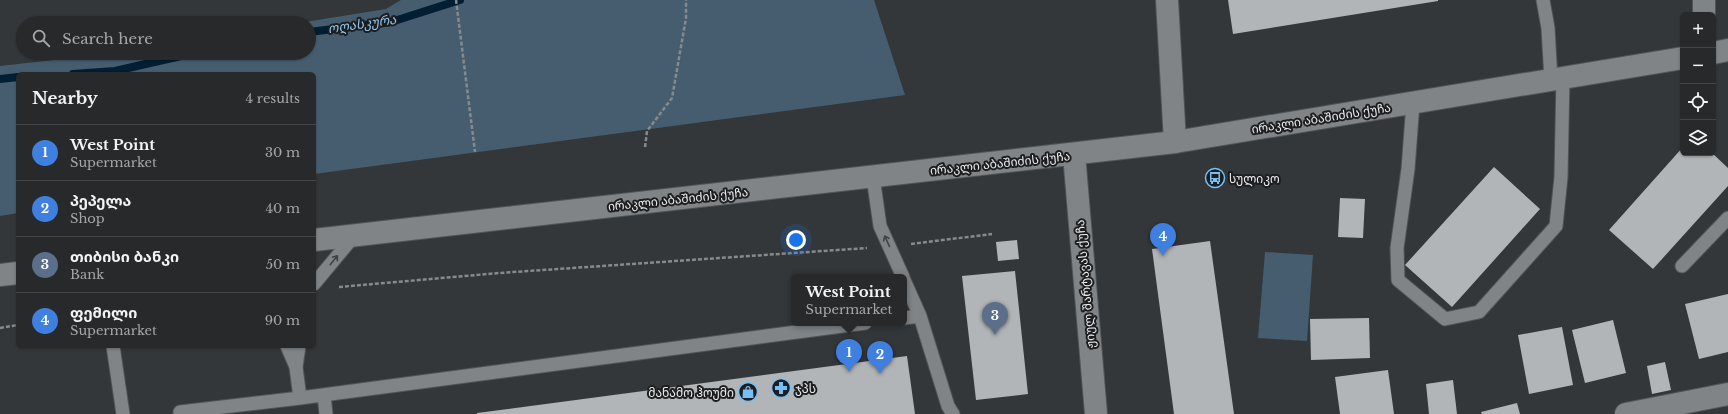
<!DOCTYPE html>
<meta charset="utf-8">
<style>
body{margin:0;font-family:"Libre Baskerville","Noto Sans Georgian",serif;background:#2f3133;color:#f1f3f6}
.controls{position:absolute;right:12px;top:12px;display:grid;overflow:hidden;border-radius:6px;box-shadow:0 1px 3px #0004}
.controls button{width:36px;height:36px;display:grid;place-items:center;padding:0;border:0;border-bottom:1px solid #434547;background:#27292b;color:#f1f3f6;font:20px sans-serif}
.you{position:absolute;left:796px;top:240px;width:14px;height:14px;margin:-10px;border:3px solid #fff;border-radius:50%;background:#1a73e8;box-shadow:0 0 0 6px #1a73e833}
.badge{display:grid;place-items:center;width:26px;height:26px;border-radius:50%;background:#77c0f7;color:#fff;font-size:13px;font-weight:700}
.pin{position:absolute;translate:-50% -33px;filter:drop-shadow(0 1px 2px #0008)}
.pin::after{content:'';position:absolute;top:21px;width:14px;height:12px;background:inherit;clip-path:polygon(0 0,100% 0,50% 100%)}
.popup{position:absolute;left:791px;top:274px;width:116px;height:52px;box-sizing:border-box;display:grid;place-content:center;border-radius:6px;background:#27292b;filter:drop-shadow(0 1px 3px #0005);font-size:13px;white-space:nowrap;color:#a4a6a9}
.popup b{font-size:15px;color:#f1f3f6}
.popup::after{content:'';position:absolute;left:50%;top:100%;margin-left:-8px;border:8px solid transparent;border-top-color:#27292b}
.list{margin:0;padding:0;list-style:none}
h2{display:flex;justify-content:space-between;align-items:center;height:52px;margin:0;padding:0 16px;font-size:17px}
h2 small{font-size:13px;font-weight:400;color:#a4a6a9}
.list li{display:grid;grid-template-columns:26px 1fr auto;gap:12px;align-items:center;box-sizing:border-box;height:56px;padding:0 16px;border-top:1px solid #434547}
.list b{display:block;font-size:15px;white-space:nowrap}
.list p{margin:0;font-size:13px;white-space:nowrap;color:#a4a6a9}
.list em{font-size:13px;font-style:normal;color:#a4a6a9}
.icon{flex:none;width:22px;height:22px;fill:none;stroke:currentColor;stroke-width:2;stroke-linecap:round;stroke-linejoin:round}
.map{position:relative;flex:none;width:1728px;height:414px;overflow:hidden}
.search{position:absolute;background:#27292b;box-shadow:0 1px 3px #0004;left:16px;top:16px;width:300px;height:44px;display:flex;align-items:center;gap:10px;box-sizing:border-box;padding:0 14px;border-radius:22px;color:#a4a6a9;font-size:15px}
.panel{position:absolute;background:#27292b;box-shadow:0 1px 3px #0004;left:16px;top:72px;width:300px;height:276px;border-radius:6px}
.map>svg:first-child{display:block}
.green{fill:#465d70}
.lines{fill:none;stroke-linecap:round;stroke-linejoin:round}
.stream{stroke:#021e32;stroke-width:8}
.building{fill:#b2b5b8}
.lane-casing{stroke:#525456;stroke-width:15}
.street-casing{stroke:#525456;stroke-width:24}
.secondary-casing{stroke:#525456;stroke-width:24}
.path{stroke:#87898b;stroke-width:2.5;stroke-dasharray:4 2;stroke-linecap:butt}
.lane{stroke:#818487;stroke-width:13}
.street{stroke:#818487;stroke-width:22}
.secondary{stroke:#818487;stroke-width:22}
.oneway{stroke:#404243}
.labels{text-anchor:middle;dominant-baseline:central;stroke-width:4;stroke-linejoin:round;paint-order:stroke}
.street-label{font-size:12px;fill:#ecedef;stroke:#1d1e1f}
.poi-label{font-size:12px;fill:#ecedef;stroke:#1d1e1f;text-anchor:start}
.water-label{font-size:13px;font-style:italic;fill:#92c7f1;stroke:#1d1e1f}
</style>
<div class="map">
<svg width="1728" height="414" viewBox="0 0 1728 414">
<rect width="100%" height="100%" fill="#343739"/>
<path class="green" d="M401,0H874L905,95L314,174V74H18V213L0,216V66L117,53H309V23H299L386,9Z
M1265,252L1313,255L1307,341L1258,338Z"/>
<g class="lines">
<path class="stream" d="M309,32L391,22L460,0
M73,74L115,71L194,53
M0,79L18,77"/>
</g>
<path class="building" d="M1228,0H1438V1L1233,34Z
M1683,147V153H1712L1728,168V186L1653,269L1609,230Z
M1494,167L1540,209L1452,307L1405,265Z
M1340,198L1365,199L1363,238L1338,237Z
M1017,240L1019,259L998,261L996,242Z
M1210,241L1234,414H1174L1152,249Z
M1015,271L1028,394L976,400L962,276Z
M1728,294V352L1699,359L1685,304Z
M1369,318L1370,358L1311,360L1310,319Z
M1613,320L1626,373L1585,383L1572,330Z
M1562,327L1573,385L1529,394L1518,335Z
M907,356L915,414H477V413Z
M1665,362L1671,390L1652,394L1647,366Z
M1388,370L1394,414H1340L1335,377Z
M1453,380L1457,414H1429L1426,384Z
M1517,403L1520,414H1482L1481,412Z"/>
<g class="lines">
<g class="lane-casing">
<path id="lane" d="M1543,0L1548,28L1551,80
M1413,103L1408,169L1397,248L1398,280L1445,319L1479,312L1556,226L1561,177L1563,77
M873,177L880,226L903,277
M1682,266L1728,218
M904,280L920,316
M314,284L354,236
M904,318L920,316L948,406L953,414
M113,346L123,414
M287,346L296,367
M299,346L296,367L300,398
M324,395L326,414
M180,414V412L300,398L865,323"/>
</g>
<g class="street-casing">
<path id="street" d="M1167,0L1175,142
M1704,0V15
M1626,414L1728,394"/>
</g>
<g class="secondary-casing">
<path id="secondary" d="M1713,53L1728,50
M1074,154L1096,414
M314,240L1175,142L1683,58
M0,275L18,273"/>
</g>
<path class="path" d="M456,0L475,152
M645,147L647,131L672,98L686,18V0
M911,244L992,234
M339,287L499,273L867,248
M0,328L18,325"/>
<use href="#lane" class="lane"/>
<use href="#street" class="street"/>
<use href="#secondary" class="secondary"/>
</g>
<defs><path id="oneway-shaft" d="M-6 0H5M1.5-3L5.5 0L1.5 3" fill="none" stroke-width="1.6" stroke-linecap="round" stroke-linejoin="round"/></defs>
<g class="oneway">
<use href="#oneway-shaft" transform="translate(887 241) rotate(-114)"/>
<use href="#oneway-shaft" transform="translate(334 260) rotate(-51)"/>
</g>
<defs>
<g id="bus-ring" transform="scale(1)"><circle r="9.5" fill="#1d1e1f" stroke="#77c0f7" stroke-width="1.5"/><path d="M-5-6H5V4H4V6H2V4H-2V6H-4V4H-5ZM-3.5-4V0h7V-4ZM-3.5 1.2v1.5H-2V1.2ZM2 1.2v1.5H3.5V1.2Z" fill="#77c0f7"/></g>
<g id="pharmacy-ring" transform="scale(1)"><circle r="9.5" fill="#1d1e1f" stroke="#77c0f7" stroke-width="1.5"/><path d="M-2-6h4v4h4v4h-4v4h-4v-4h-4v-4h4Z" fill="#77c0f7"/></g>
<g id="shop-ring" transform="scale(1)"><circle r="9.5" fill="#1d1e1f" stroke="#77c0f7" stroke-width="1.5"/><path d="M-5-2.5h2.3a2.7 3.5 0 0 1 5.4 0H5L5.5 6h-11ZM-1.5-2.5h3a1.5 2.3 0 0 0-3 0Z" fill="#77c0f7"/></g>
</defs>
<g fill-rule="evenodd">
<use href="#bus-ring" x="1215" y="178"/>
<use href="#pharmacy-ring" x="781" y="388"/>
<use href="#shop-ring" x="748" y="392"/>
</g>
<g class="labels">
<g class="street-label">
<text transform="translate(1321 118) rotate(-9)">ირაკლი აბაშიძის ქუჩა</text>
<text transform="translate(1000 163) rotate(-6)">ირაკლი აბაშიძის ქუჩა</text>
<text transform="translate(678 199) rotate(-6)">ირაკლი აბაშიძის ქუჩა</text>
<text transform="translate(1085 284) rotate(-95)">ჟიულ შარტავას ქუჩა</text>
</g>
<g class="poi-label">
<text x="1229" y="178">სულიკო</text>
<text x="795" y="388">ჯპს</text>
<text x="734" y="392" text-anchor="end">მანამო ჰოუმი</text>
</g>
<g class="water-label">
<text transform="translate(362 24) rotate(-8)">ოღასკურა</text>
</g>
</g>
</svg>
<div class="controls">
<button>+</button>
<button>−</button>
<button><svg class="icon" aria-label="locate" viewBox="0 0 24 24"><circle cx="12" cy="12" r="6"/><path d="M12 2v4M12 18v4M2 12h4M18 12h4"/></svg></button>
<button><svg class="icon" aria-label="layers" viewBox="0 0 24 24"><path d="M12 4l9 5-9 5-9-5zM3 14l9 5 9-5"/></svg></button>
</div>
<div class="you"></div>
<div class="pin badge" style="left:849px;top:372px;background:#3f7fe0">1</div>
<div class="popup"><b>West Point</b>Supermarket</div>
<div class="pin badge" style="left:880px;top:374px;background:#3f7fe0">2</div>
<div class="pin badge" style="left:995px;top:335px;background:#5c6f8a">3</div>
<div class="pin badge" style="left:1163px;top:256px;background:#3f7fe0">4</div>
<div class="search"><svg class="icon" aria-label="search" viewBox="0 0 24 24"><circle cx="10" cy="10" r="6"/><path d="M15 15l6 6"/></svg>Search here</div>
<section class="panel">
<h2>Nearby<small>4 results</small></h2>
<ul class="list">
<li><span class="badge" style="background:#3f7fe0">1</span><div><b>West Point</b><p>Supermarket</p></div><em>30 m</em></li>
<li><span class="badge" style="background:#3f7fe0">2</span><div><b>პეპელა</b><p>Shop</p></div><em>40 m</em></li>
<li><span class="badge" style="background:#5c6f8a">3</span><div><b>თიბისი ბანკი</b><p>Bank</p></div><em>50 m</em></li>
<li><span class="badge" style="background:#3f7fe0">4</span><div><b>ფემილი</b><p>Supermarket</p></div><em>90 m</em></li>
</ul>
</section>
</div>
